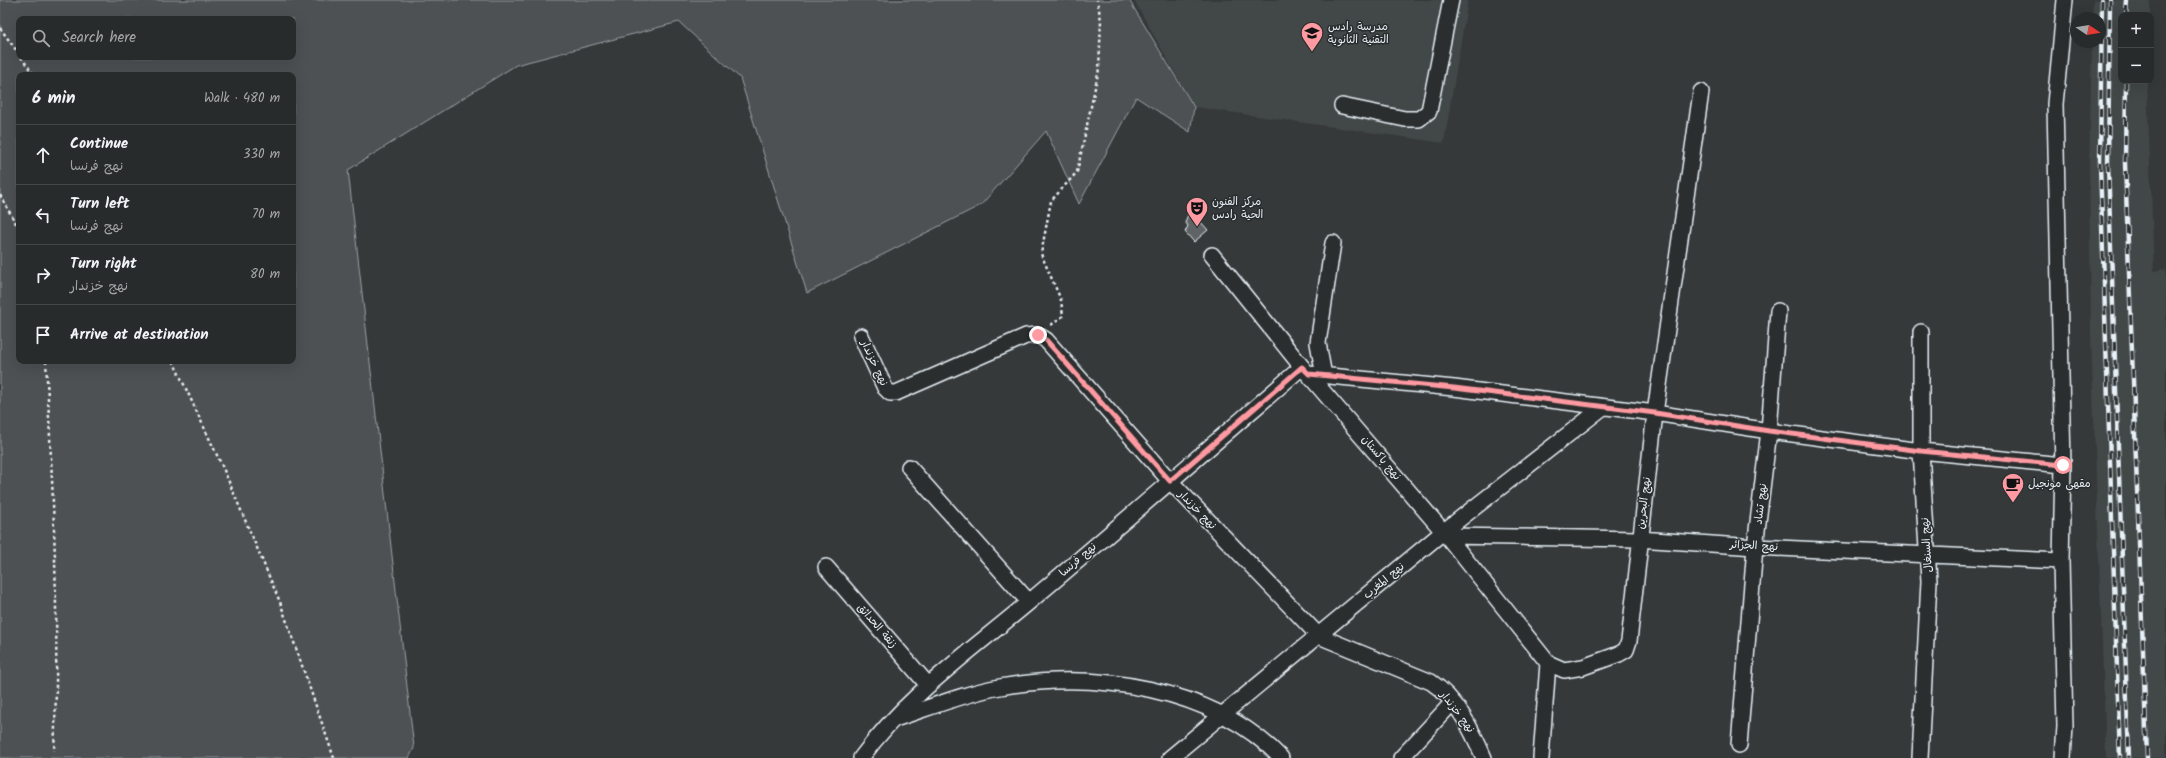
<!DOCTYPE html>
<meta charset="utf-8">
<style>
body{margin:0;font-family:Kalam,"Playpen Sans Arabic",sans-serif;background:#343738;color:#f1f3f6}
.controls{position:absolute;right:12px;top:12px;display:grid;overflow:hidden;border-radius:8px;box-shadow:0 4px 16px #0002}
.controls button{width:36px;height:36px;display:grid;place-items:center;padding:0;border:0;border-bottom:1px solid #444748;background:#282b2c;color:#f1f3f6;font:20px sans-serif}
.compass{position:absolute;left:2070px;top:12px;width:36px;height:36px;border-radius:50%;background:#282b2c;box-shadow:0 4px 16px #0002;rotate:102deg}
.stop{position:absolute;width:12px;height:12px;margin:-9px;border:3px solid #ff9aa2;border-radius:50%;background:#fff}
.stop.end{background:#ff9aa2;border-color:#fff;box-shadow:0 1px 4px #0008}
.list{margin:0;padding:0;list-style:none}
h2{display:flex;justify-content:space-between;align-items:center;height:52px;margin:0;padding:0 16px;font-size:17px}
h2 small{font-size:13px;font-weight:400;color:#a5a7a9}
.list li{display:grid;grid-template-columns:26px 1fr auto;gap:12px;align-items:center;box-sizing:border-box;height:60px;padding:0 16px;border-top:1px solid #444748}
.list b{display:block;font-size:15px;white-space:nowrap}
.list p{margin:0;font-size:13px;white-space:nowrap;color:#a5a7a9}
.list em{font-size:13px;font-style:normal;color:#a5a7a9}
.icon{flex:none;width:22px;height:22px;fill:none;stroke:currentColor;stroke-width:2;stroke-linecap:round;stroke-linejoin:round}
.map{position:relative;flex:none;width:2166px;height:758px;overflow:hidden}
.search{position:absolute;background:#282b2c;box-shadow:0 4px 16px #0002;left:16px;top:16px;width:280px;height:44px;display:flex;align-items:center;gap:10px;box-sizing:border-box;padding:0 14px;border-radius:8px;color:#a5a7a9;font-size:15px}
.panel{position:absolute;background:#282b2c;box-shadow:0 4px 16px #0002;left:16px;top:72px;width:280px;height:292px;border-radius:8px}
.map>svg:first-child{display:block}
.built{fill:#424647}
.green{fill:#4d5152;stroke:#9aa1a5;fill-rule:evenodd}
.building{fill:#5f6365;stroke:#e8f1f8}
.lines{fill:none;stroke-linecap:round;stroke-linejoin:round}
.minor-casing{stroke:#e8f1f8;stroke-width:18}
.path{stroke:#e8f1f8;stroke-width:2.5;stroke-dasharray:3 3;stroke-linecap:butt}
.minor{stroke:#2a2d2e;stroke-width:15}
.rail-casing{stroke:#e8f1f8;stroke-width:4.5}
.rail{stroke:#2a2d2e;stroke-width:3;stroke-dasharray:9;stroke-linecap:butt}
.route{stroke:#ff9aa2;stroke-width:5}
.labels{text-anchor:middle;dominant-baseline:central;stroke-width:3;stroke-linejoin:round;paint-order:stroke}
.poi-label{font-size:11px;fill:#e8f1f8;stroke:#2a2d2e;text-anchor:start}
.street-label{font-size:11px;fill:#e8f1f8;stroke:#2a2d2e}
</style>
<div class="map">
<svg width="2166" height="758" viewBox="0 0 2166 758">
<rect width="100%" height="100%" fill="#35393a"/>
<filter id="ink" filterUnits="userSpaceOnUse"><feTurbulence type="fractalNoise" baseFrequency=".025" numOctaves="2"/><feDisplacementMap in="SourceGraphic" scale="8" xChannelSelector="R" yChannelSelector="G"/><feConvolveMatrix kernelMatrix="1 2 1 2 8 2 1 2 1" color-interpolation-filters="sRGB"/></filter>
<g filter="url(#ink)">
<path class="built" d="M1134,0H1468L1444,143L1194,107Z
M2093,0H2150V15H2121V81H2147L2154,271L2166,269V758H2106L2091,338L2089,166L2092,42H2100V18H2092Z"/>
<path class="green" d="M0,0H1129L1194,107L1190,132L1136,97L1079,204L1046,131L981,205L807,293L740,78L679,22L516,65L348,170L414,748L409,758H0ZM19,19H293V57H19ZM19,75H293V361H19Z"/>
<path class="building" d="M1190,210L1208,230L1194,242L1185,232L1188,226L1185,222Z"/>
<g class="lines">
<g class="minor-casing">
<path id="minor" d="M1342,106L1405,119H1419L1429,111L1451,0
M1212,255L1302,367L1447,536L1548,663
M861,336L885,388L890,393H896L1026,336L1038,335L1046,340L1170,481L1319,636L1431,682C1457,699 1472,730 1484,758
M1309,374L1454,388L1655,413L1769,431L1921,451L2063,465
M1324,376L1318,343L1333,243
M909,467L1029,602
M1447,536L1639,539L1755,547L2061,561
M826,567L928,685
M898,718C931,707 966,693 1000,687C1094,670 1213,687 1281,758
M1739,745L1755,547L1769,431L1778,311
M861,758C906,696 971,651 1029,602C1121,525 1211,446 1302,367
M1170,758L1443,532L1602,408
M1401,758L1452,703
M1541,758L1548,663L1564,670L1583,667L1619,654L1626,650L1629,641L1655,413L1701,92
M1920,758L1929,581L1921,451V332
M2063,758L2065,726L2061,561L2063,465L2055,104L2065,0"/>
</g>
<path class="path" d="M0,28L19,54
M21,57L34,75
M0,195L19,229
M1051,325L1063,316L1061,300L1041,254L1051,201L1077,172L1099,69L1101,20L1097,0
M46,361C53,491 60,621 54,751
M173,361L223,468L280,602L334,758"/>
<use href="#minor" class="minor"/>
<g class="rail-casing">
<path id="rail" d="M2102,0L2100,164L2120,758
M2110,0L2108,164L2129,758
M2126,15L2127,0
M2126,81L2125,163L2147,758"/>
</g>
<use href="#rail" class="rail"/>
</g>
</g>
<g class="lines" filter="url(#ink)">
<path class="route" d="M1038,335L1046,340L1170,481L1302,367L1309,374L1454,388L1655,413L1769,431L1921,451L2063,465"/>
</g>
<defs>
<g id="university-pin" transform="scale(1.15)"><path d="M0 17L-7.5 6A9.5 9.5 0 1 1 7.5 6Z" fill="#ff9aa2" stroke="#2a2d2e"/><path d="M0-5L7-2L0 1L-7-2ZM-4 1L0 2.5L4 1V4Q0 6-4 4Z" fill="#111"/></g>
<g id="theatre-pin" transform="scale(1.15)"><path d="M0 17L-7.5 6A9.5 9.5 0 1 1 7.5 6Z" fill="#ff9aa2" stroke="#2a2d2e"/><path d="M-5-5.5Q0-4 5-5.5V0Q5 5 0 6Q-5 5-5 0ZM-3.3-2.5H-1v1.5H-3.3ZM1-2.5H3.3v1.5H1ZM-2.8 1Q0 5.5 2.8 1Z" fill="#111"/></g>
<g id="cafe-pin" transform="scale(1.15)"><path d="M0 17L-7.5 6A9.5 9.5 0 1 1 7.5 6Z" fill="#ff9aa2" stroke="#2a2d2e"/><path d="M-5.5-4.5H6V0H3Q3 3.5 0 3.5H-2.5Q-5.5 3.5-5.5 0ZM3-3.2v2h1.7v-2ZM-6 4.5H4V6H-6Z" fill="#111"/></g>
</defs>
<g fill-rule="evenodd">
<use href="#university-pin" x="1312" y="33"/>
<use href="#theatre-pin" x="1197" y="208"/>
<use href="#cafe-pin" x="2013" y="484"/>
</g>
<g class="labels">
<g class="poi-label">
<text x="1328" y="27">مدرسة رادس<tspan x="1328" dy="13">التقنية الثانوية</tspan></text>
<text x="1212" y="202">مركز الفنون<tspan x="1212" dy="13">الحية رادس</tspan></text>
<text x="2028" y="484">مقهى مونجيل</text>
</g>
<g class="street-label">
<text transform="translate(874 363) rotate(65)">نهج خزندار</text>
<text transform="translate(1381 458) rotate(50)">نهج باكستان</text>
<text transform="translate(1644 503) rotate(-83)">نهج البحرين</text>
<text transform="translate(1761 504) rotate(-83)">نهج تشاد</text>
<text transform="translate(1197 510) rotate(46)">نهج خزندار</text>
<text transform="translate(1927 545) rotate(-94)">نهج السنغال</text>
<text transform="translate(1754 546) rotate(3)">نهج الجزائر</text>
<text transform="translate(1078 560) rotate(-41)">نهج فرنسا</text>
<text transform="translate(1384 581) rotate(-40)">نهج المغرب</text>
<text transform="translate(877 626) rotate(49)">زنقة الحدائق</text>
<text transform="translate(1457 712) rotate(53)">نهج خزندار</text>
</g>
</g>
</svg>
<div class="controls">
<button>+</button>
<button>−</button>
</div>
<svg class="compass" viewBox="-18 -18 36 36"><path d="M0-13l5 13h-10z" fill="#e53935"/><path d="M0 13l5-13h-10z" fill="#a5a7a9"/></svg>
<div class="stop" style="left:2063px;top:465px"></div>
<div class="stop end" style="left:1038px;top:335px"></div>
<div class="search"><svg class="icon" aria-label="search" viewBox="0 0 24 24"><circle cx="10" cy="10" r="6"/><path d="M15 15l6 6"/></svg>Search here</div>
<section class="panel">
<h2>6 min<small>Walk · 480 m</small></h2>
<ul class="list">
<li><svg class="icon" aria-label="ahead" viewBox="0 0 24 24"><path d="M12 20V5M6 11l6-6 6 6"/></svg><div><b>Continue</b><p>نهج فرنسا</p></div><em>330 m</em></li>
<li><svg class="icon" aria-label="left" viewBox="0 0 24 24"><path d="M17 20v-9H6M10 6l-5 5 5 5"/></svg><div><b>Turn left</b><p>نهج فرنسا</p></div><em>70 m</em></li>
<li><svg class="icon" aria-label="right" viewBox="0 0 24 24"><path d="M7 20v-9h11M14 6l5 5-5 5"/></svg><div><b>Turn right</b><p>نهج خزندار</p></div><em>80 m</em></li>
<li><svg class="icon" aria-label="arrive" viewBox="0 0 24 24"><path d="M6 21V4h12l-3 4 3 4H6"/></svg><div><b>Arrive at destination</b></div></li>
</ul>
</section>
</div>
